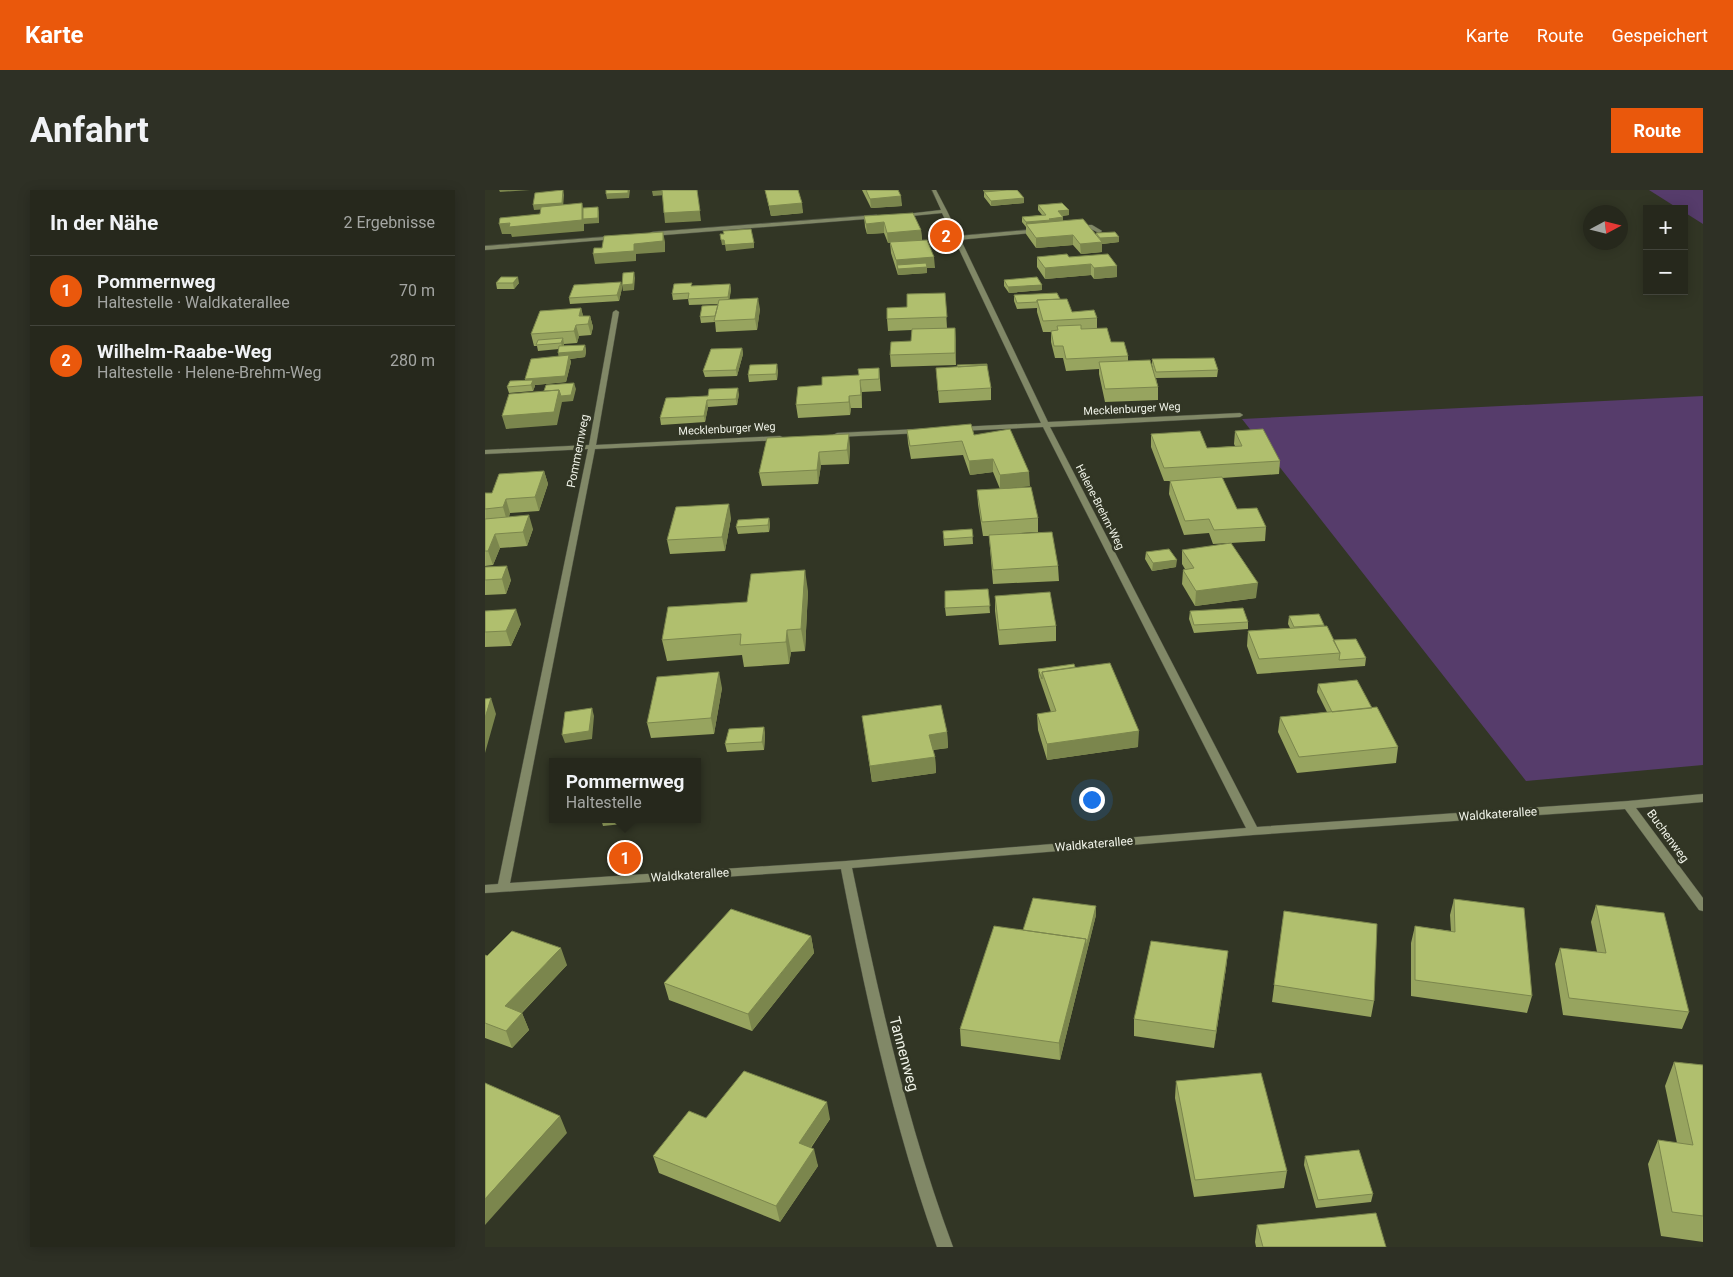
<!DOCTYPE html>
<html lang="de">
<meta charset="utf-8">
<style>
body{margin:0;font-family:Roboto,sans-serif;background:#2e3025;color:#f1f3f6}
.controls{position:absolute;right:15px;top:15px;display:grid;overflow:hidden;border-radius:0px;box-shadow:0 2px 12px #0003}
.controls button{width:45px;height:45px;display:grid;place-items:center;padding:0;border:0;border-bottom:1px solid #42443b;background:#26281c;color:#f1f3f6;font:25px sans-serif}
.compass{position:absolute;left:1098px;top:15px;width:45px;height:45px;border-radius:50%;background:#26281c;box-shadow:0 2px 12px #0003;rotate:83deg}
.you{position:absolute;left:606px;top:609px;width:18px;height:18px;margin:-12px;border:4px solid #fff;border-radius:50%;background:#1a73e8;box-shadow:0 0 0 8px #1a73e833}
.badge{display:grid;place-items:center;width:32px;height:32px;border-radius:50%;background:#ea580c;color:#fff;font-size:16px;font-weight:700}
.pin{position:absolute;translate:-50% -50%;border:2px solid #fff;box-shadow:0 1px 5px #0006}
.popup{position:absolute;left:64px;top:568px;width:152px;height:65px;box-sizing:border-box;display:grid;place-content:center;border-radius:0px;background:#26281c;filter:drop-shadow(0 1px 4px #0005);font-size:16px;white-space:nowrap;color:#a4a6a3}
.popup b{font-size:19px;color:#f1f3f6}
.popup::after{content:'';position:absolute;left:50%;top:100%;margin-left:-10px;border:10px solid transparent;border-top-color:#26281c}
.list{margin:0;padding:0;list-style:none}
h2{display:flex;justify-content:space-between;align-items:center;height:65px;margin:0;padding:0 20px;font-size:21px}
h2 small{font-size:16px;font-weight:400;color:#a4a6a3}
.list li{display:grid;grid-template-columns:32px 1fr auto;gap:15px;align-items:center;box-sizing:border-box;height:70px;padding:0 20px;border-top:1px solid #42443b}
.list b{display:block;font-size:19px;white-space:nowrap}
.list p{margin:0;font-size:16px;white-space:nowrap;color:#a4a6a3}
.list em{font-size:16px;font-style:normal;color:#a4a6a3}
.map{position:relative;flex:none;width:1218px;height:1057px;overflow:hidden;border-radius:0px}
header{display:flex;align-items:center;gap:30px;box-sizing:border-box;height:70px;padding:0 25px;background:#ea580c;color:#fff}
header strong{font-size:24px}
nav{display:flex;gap:28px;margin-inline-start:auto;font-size:18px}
.intro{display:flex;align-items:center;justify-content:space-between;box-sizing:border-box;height:120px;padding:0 30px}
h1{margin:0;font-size:35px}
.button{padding:12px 22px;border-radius:0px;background:#ea580c;color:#fff;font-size:18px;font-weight:700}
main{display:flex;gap:30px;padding:0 30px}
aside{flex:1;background:#26281c;border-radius:0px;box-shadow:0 2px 12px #0003}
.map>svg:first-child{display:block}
.green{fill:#563c6b}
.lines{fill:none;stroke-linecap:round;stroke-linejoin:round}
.service-casing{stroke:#505444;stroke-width:1}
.minor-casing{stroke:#505444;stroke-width:1}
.service{fill:#818867;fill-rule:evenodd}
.minor{fill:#818867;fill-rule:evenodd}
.wall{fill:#97a45f}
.shaded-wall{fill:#7b864d}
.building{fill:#b0bf6e;stroke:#7b864d}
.labels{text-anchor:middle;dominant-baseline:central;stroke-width:5;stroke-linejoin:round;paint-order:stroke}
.far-street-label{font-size:11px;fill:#f0f3e8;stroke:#323625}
.street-label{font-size:12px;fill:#f0f3e8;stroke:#323625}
.near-street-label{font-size:15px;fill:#f0f3e8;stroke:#323625}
</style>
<header>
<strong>Karte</strong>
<nav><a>Karte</a><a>Route</a><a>Gespeichert</a></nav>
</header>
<div class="intro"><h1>Anfahrt</h1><a class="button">Route</a></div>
<main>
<aside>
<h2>In der Nähe<small>2 Ergebnisse</small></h2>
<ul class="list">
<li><span class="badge">1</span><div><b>Pommernweg</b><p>Haltestelle · Waldkaterallee</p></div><em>70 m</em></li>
<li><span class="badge">2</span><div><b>Wilhelm-Raabe-Weg</b><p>Haltestelle · Helene-Brehm-Weg</p></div><em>280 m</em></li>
</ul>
</aside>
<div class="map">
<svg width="1218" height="1057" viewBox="0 0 1218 1057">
<rect width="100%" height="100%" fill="#323625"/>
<path class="green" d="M1164,0H1218V34L1199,22V19H1194Z
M1218,206V575L1041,591L757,229Z"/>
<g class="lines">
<g class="service-casing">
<path id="service" d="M591,35H607L617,41L614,43L606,39L589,38Z
M554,39L556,42L473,50L470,48L473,46Z"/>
</g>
<g class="minor-casing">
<path id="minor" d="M447,0H451L462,21L563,232L755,223L758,225L755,227L565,237L772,637L1143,611L1218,604V612L1151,618L1218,708V721L1214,720L1140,619L768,645L367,678C394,807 422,934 468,1057H452C408,934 381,807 356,679L0,703V695L13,694L103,259L0,264V260L104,255L128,122L131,120L134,122L111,255L295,246L299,248L295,250L110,259L25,693L361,671L761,638L558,237L474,241L470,239L474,237L556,233L457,23L416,27L413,25L456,20Z
M392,25L394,28L167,46L164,44L167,42Z
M132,46L133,47L130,49L0,60V56Z
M434,239H437V243L352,247L348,245L352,243Z"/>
</g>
<use href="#service" class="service"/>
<use href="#minor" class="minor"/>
</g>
<path class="wall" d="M280,0H313L318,23L286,26Z
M377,0H413L417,16L386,18Z
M498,0H532L539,8V13L506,16L499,7V2Z
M553,15L584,25L577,26L578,27V31L611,45V43L634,52L617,54V62L596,64L588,55L551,58L541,44V37L537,32V27L557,25L553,20Z
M379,26L436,40L437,50L450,78H442V83L413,85L406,63L405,53H403L399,43L382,44L380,37Z
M552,67H584L632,76V87L609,89L606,85L560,89L552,77Z
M519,90L557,100L524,103L519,96Z
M136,92L137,98L134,111L85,114L84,108Z
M11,93H34L29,99H12Z
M245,94L246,100L244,109L275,119L272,140L231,142L230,132L216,133L215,127L233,115V114L204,115L203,109L188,110L187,104L207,96Z
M460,103L462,138H470L471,175L406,177L405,165L426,151L427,140L403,141L402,129L422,117Z
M529,105L575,109L587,122L612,128V139L626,152L643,166V171L670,188L667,175V169L733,180L732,187L671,188L673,197V210L620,212L614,184V179L581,181L578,168H570L566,152V142H558L552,122V118L532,119L529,111Z
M96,118L98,126H105L108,137L106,145L94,146L92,153L79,154V156L100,155L101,161L100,167L85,169L86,172L81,192L50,195V196L48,201L24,203L22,197L40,190V189L74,166V159L53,161L52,156H49L46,144Z
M257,158L258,164L252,186L220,187L218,181Z
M394,178L396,201L377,202V218H366L365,225L313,228L311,215L374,185Z
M451,178L506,198V210L454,213Z
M293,180L292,190L264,192L263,185Z
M254,204L252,215L223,217L220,232L176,235L175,228L181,208Z
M422,240L489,245L545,296L521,298L553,328V342L536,343L573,376L574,391L508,394L504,346H498L493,314L492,300L515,299L508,282L485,285L478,265L426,269L423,253Z
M750,241L795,271L794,284L737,288L752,319L781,337L780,351L728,354L724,343L699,345L684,304L685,291H679L666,257V244L722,258L750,256L749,254Z
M282,248L365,257L364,274L336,275L333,294L277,296L274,283Z
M59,281L63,294L54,321L25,323L24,327L48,339L42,356L15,358L8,375L0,376V303H7Z
M246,328L240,361L185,364L182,350Z
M284,328L285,335L284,342L253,344L251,337Z
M487,339L488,354L459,356L458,341Z
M697,360L771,408L710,416L697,394L698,380L700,379L697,374Z
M661,362L691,377L667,381L660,369Z
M0,377L26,390L21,404L0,405Z
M503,399L505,423L461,426L460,418Z
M323,401L320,461L306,462L304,474L259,477L257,465L182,471L177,450L262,412Z
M510,406L571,436V451L514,455L510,421Z
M0,421L36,434L26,456L0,457Z
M705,421L763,432V439L709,443L704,429Z
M804,426L839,435L848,450L881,468L880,476L772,484L762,456L763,441L805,438L803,434Z
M590,477L653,557L562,570L553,540L552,524L566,522L554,487L553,479Z
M833,494L887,518L913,557L911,573L812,583L793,542L795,527L842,522L832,502Z
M237,498L229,544L166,548L162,533Z
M377,526L462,542L463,558L448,560L450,567L451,583L387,592Z
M279,537L280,545L279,560L242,562L240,554Z
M116,629H187L118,636Z
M969,709L1047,806L1042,823L926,806V753L930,736L966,741L965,725Z
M1111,715L1204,822L1197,839L1078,825L1070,774L1075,758L1112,762L1106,732Z
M611,716V725L575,870L476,856L475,839L538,740Z
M799,721L889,811L886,827L787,812Z
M326,746L329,763L267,841L184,810L179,793Z
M743,761L741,778L729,858L649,846V829Z
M0,765L82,775L37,823L44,840L27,858L0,848Z
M1189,872L1218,875V1052L1176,1046L1163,974L1173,950L1192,953L1180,896Z
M691,891L802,981L799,998L709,1007L690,908Z
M221,928L345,929L326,958L333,976L295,1032L174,983L168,966Z
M820,966L888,1004L886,1012L831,1018L819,975Z
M772,1035L901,1057H771L770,1052Z"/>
<path class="shaded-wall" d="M14,0H45L15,2Z
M78,0L79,5L78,18L49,20L48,15Z
M145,0L144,8L122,9L121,4Z
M180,0L207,3L168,6L167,1Z
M212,0L216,31L180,33L179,23Z
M499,0H523L499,2Z
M416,6L417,16L386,18L385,9Z
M539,8V13L506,16V11Z
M97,13L99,23L113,17L114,22V33L99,34V33V41L27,47L26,44H17L14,34Z
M317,13L318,23L286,26L284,16Z
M584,20V25L574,26L573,21Z
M578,27V33L541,34V32L564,29Z
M399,32V43L382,44L381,34Z
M436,40L437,51L403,53L402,43Z
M178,42L180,52V62L151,64V71L110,74L108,64L149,54Z
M588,45V55L551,58V48Z
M634,47V52L617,54V62L596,64L595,54L615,52V48Z
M236,50H239L240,55H237Z
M269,53V58L241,61L240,55Z
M449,67L450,78H442V83L413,85L411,70Z
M606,74V85L560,89V78Z
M632,76V87L609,89V78Z
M149,82L150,88L149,100L138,101L137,95Z
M33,87L34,93L29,99L28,93Z
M136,92L137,98L134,111L132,105Z
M245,94L246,100L244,113L243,107Z
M557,95V100L524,103L523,97Z
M273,108L275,119L272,140L270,129Z
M96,118L99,130L94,126Z
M105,126L108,137L106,145L103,134Z
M91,135L94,146L92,153L89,141Z
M470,138L471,150V175L470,163Z
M78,148L79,154L78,159L76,153Z
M100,155L101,161L100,167L85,169L86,172L81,192L50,195V196L48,201L46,195H42L40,189L74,169L73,163Z
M257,158L258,164L252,186L251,180Z
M292,174L293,180L292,190L291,184Z
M375,190L377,202V218L376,205Z
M89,193L91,199L88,211L77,212L72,235L21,239L17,226Z
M253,198L254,204L252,215L251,209Z
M364,206L366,218L365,225L364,212Z
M222,210L223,217L220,232L219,226Z
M364,244L365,257L364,274L362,260Z
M334,262L336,275L333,294L332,280Z
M508,269V282L485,285L484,271Z
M59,281L63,294L54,321L50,307Z
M544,282L545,296L515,299V285Z
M21,309L25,323L22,331L18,317Z
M244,314L246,328L240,361L237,347Z
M44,325L48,339L42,356L38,342Z
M284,328L285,335L284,342L283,335Z
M10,344L15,358L8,375L3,361Z
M692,370L691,377L667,381L668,373Z
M22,376L26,390L21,404L17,389Z
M320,380L323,401L320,461L316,439Z
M773,393L771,408L710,416L711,401Z
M31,419L36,434L26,456L21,441Z
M302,440L306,462L304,474L301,452Z
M234,482L237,498L229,544L226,528Z
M6,508L11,524L0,563V528Z
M107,518L109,526L107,549L80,553L77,545Z
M279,537L280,545L279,560L277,552Z
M654,541L653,557L562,570V554Z
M462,542L463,558L446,560L444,545Z
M450,567L451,583L387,592L385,576Z
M611,716V725L601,765V757Z
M326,746L329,763L267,841L263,824Z
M601,749V765L575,870L574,853Z
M76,758L82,775L27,833L20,816Z
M743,761L741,778L729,858L731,841Z
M37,823L44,840L27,858L21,841Z
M342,912L345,929L317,970L314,953Z
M75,926L82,943L0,1035V1009Z
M329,959L333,976L295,1032L291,1016Z"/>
<path class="building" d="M78,0L77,13L48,15L50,3Z
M121,0H143V3L121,4Z
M177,0H212L215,21L179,23Z
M280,0H313L317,13L284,16Z
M381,0H413L416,6L385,9Z
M522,0H532L539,8L506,11L499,2Z
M97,13V30L24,37L25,33L14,34L15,28L55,24L56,17Z
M577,13L584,20L573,21L578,27L564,29L566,30L541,32L537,27L561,25L553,15Z
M113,17V28L98,29V18Z
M428,23L436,40L402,43L399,32L381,34L379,26Z
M598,29L617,52L595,54L588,45L551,48L541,34Z
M266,39L269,53L240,55L239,50H236L235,44H239L238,41Z
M178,42V51L149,54V61L108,64L109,58H117L119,46Z
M630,42L634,47L615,48L611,43Z
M442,50L449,67L411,70L405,52Z
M582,64L584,67L623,64L632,76L609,78L606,74L560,78L552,67Z
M441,73L442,77L413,79L412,75Z
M149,82L148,94L137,95L138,83Z
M16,87H33L28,93H11Z
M552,87L557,95L523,97L519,90Z
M136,92L132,105L84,108L89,95Z
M207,93L206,96L245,94L243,107L203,109L204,103L187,104L189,94Z
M460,103L462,127L402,129V118L422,117V104Z
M572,103L575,109L552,110V112L532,113L529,105Z
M273,108L270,129L229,131L234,110Z
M582,109L587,122L609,120L612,128L558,131L552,110Z
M233,115L230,126L215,127L217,116Z
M96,118L94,126H105L103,134L91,135L89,141L46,144L55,121Z
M596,135V139L622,138L626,152H639L643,166L581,169L578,156H569L566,141L573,140L572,136Z
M470,138V163L405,165L406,152L426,151L427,139Z
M78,148L76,153L51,155L53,150Z
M100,155L98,161L73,163L74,156Z
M257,158L251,180L218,181L226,159Z
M84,165L80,186L40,189L46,169Z
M729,168L733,180L671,182L667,169Z
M665,170L673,197L620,199L614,172Z
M292,174L291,184L263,185L265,175Z
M502,174V175L473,177L472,175Z
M502,175L506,198L453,201L451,178Z
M394,178V189L375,190L376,205L364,206V212L311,215L313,197L337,195V187L374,185L373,179Z
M48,190L46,195L22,197L25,191Z
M89,193L86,205L76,206L74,200L59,201L61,195Z
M253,198L251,209L222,210L219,226L175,228L181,208L223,206L224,199Z
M74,200L69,222L17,226L24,204Z
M486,234L489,245L525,239L544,282L515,285L508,269L484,271L477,251L425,256L422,240Z
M778,239L795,271L679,278L666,244L715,241L722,258L757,256L750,241Z
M364,244L362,260L334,262L332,280L274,283L282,248Z
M59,281L50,307L21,309L18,317L0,319V303H7L14,284Z
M737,287L752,319L772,318L781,337L729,340L724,329L700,331L685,291Z
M546,297L553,328L497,332L492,300Z
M244,314L237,347L182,350L191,317Z
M44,325L38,342L10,344L3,361H0V329Z
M284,328L283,335L251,337L253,330Z
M487,339L488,347L459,349L458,341Z
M567,342L573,376L508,380L504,345Z
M746,353L773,393L711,401L698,380L709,378L697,360Z
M684,359L692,370L668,373L661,362Z
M22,376L17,389L0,390V377Z
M320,380L316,439L302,440L301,452L255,455L256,444L177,450L183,417L262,412L266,384Z
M503,399L505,416L460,418V401Z
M565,402L571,436L514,440L510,406Z
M758,418L763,432L709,435L705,421Z
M31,419L21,441L0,442V421Z
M834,424L839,435L809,437L804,426Z
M842,436L855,463L774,469L763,441Z
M871,449L881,468L854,470L855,463L848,450Z
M625,473L654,541L562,554L552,524L571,521L557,482Z
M589,474L590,477L557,482V489L553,479Z
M234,482L226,528L162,533L172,487Z
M872,490L887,518L847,522L833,494Z
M6,508L0,528V509Z
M456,515L462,542L444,545L450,567L385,576L377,526Z
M892,517L913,557L814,567L795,527Z
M107,518L104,541L77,545L80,522Z
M279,537L277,552L240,554L244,539Z
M197,569V572H169Z
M548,708L611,716L601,757V749L538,740Z
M969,709L1039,718L1047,806L930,790V736L970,742Z
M1111,715L1179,723L1204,822L1084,808L1075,758L1121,763Z
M246,719L326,746L263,824L179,793Z
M799,721L892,734L889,811L789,795Z
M509,736L601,749L574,853L475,839Z
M27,741L76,758L20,816L37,823L21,841L0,833V765L2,766Z
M666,751L743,761L731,841L649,829Z
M1189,872L1218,875V1026L1187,1022L1173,950L1208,955Z
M259,881L342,912L314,953L329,959L291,1016L168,966L204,921L221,928Z
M776,883L802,981L710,990L691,891Z
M0,893L75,926L0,1009Z
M874,960L888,1004L833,1010L820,966Z
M891,1023L901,1057H778L772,1035Z"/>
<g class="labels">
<g class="far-street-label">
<text transform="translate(647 219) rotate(-3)">Mecklenburger Weg</text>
<text transform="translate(242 239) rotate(-3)">Mecklenburger Weg</text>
<text transform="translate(615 317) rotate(63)">Helene-Brehm-Weg</text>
</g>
<g class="street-label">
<text transform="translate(93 261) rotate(-79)">Pommernweg</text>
<text transform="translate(1013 624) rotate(-4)">Waldkaterallee</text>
<text transform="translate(1183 646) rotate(54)">Buchenweg</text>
<text transform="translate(609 654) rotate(-5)">Waldkaterallee</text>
<text transform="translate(205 685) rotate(-4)">Waldkaterallee</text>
</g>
<g class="near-street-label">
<text transform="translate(419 864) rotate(75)">Tannenweg</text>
</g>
</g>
</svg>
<div class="controls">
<button>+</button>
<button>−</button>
</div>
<svg class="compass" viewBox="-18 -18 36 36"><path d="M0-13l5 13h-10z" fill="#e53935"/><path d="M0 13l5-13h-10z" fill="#a4a6a3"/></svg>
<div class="you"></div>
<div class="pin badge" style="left:140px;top:668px">1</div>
<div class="popup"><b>Pommernweg</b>Haltestelle</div>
<div class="pin badge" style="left:461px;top:46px">2</div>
</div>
</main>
